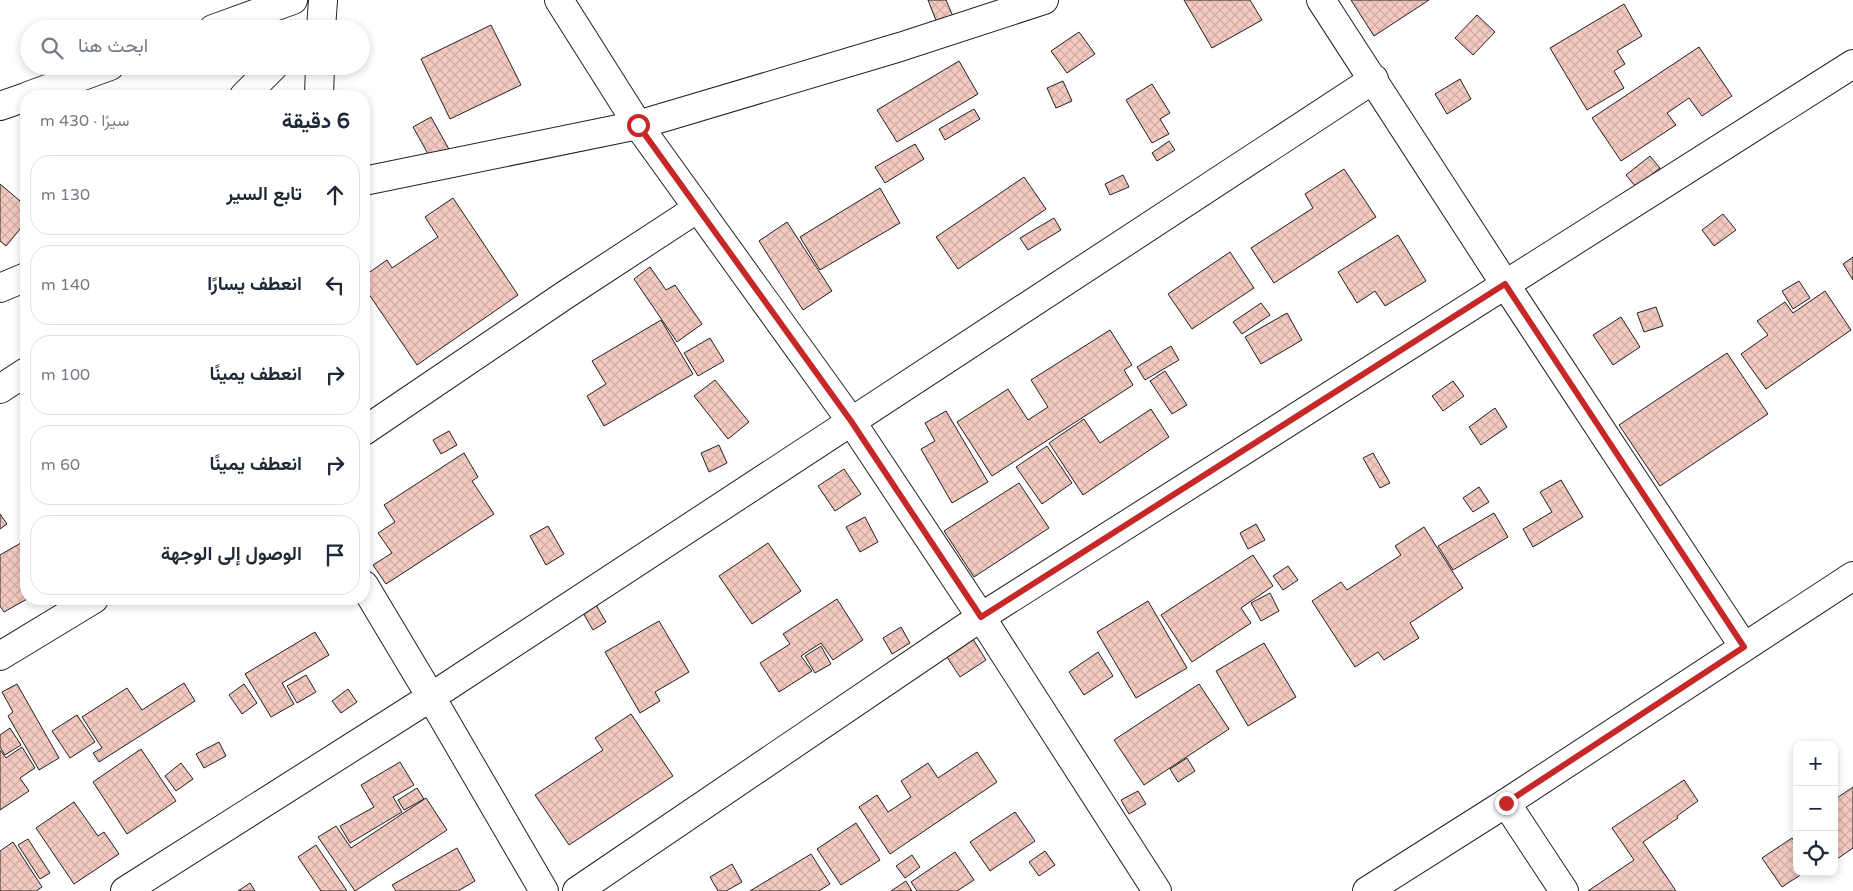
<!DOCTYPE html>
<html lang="ar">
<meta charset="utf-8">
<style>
body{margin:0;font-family:"Varela Round",Vazirmatn,sans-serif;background:#f6f6f7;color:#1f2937;direction:rtl}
.controls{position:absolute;right:15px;bottom:15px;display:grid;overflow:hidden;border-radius:10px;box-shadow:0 2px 8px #0003}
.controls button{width:45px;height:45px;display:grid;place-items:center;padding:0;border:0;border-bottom:1px solid #e0e1e3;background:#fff;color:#1f2937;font:25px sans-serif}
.stop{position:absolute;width:15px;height:15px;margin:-11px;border:4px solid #c62828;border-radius:50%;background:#fff}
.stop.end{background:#c62828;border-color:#fff;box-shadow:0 1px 5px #0008}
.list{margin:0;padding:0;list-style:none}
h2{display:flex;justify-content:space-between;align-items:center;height:65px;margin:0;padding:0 20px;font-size:21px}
h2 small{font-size:16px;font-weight:400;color:#747a83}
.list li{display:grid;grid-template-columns:32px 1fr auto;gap:15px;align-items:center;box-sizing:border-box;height:80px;margin:0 10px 10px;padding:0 10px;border:1px solid #e0e1e3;border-radius:20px}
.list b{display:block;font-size:19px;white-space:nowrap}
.list em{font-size:16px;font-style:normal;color:#747a83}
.icon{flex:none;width:28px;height:28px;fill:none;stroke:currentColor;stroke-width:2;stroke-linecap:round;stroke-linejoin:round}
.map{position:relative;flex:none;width:1853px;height:891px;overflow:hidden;direction:ltr}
.search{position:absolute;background:#fff;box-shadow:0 2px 8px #0003;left:20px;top:20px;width:350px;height:55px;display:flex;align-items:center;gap:12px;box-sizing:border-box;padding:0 18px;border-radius:28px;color:#747a83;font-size:19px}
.panel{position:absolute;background:#fff;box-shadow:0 2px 8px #0003;left:20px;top:90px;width:350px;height:515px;border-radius:20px;direction:rtl}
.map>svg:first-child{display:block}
.building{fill:url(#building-cross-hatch);stroke:#222}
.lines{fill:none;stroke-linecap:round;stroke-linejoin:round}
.street-casing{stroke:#222;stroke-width:30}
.secondary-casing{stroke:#222;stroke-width:30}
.street{stroke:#fff;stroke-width:28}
.secondary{stroke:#fff;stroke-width:28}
.route{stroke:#c62828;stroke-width:6}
</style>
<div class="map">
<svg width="1853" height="891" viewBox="0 0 1853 891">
<defs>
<pattern id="building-cross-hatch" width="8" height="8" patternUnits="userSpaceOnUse" patternTransform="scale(1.25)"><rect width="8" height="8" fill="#f3c9c0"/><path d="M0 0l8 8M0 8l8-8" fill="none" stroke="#d0aca5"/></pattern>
</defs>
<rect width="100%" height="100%" fill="#fff"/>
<path class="building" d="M928,0H946L955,21L939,28Z
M1184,0H1250L1262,20L1212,48Z
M1351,0H1429L1374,36Z
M1624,4L1642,36L1617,51L1625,64L1614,71L1624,88L1587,110L1550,48Z
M1477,15L1495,32L1473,55L1455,38Z
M491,25L521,85L450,119L421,59Z
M1079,32L1095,54L1067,73L1051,51Z
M1699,47L1732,96L1702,116L1689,98L1667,113L1676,125L1621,161L1592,118Z
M959,61L978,94L897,142L877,110Z
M1460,79L1471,99L1447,114L1435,94Z
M1063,81L1072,101L1056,108L1047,88Z
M1152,84L1170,113L1160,119L1169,134L1152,143L1126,100Z
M974,109L980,119L945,140L939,129Z
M431,117L455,160L437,170L413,127Z
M1169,141L1175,150L1157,161L1152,153Z
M915,144L924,159L885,183L875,167Z
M1650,156L1660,168L1636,187L1626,175Z
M1344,169L1376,217L1274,283L1251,248L1313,208L1305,194Z
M1123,175L1129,187L1110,195L1105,184Z
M1024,177L1046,209L958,269L936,237Z
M0,184L26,206V222L6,246L0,241Z
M880,188L900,223L820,270L800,237Z
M453,198L518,295L417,365L364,287V276L387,260L392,268L438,237L425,217Z
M1723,214L1736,230L1714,246L1702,230Z
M1054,218L1061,230L1028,250L1020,238Z
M787,222L832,291L803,310L759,241Z
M1398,235L1426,281L1385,306L1375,291L1357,303L1338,272Z
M1230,252L1254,288L1192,329L1168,294Z
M1853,257V280L1843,264Z
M650,267L666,290L675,285L702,324L677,342L634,279Z
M1799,281L1810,298L1793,309L1782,291Z
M1825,291L1851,330L1766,389L1741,354L1768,335L1757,321L1785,302L1793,313Z
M1261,303L1270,315L1242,334L1233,322Z
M1656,307L1663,326L1644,332L1637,313Z
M1287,313L1302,340L1261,364L1245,337Z
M1621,317L1640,347L1613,365L1593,335Z
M661,320L693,374L604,426L587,396L606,384L592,361Z
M1110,330L1132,365L1124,370L1133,385L992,476L957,422L1008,389L1028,420L1048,407L1031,380Z
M710,338L724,361L698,376L684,353Z
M1171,346L1179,360L1145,380L1137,367Z
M1727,353L1768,414L1660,486L1619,425Z
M1165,371L1187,405L1172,414L1150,381Z
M715,380L749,422L728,439L694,396Z
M1453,381L1464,396L1443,411L1432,396Z
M1495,408L1507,427L1481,445L1469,427Z
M1151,409L1169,437L1083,495L1049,443L1084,419L1100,443Z
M946,411L988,482L952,503L921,449L935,441L925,423Z
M449,431L457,445L441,454L433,440Z
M719,445L727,463L709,472L701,453Z
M1047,446L1072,483L1042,504L1016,467Z
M464,453L478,477L472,481L494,514L386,584L373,565L392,553L378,533L395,522L384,505Z
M1373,453L1390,483L1380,488L1363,458Z
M844,469L861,494L835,511L818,486Z
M1561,480L1583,517L1533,547L1523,529L1552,512L1540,492Z
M1019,483L1049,528L974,577L944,531Z
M1479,487L1489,502L1473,512L1463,498Z
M1494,513L1508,537L1453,570L1438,546Z
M0,514L7,524L0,529Z
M865,517L878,542L860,552L846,527Z
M1256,524L1265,540L1248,549L1240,533Z
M548,526L564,554L546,565L530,536Z
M1424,527L1463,588L1410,623L1419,638L1384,660L1378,652L1355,667L1312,601L1341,582L1347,590L1401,555L1395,546Z
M26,540L27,599L4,612L0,606V555Z
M768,543L801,591L752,624L719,576Z
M1253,555L1273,586L1241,608L1251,623L1192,662L1161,615Z
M1288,566L1298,580L1283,590L1273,576Z
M1270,593L1279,611L1261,621L1251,603Z
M837,599L863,640L833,660L821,643L801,656L812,671L779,692L760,663L790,644L783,634Z
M593,600L606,622L593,630L580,608Z
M1148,601L1187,668L1136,698L1097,632Z
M659,621L689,672L655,692L660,701L640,713L605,652Z
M901,627L910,643L892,654L883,638Z
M315,632L329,655L282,683L294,704L271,717L245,674Z
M971,636L986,660L960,677L945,654Z
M1264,643L1296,697L1248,726L1216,671Z
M821,646L831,664L815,673L805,656Z
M1098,652L1113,676L1084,695L1069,672Z
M306,675L316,692L297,703L287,686Z
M184,683L195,701L99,762L93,753L102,748L82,717L127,688L142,710Z
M17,684L59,758L39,770L8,716L13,712L2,692Z
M244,684L257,703L242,714L229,695Z
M1199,684L1229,729L1144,785L1114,740Z
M348,689L357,702L341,713L332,701Z
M631,714L673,776L569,845L535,795L603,750L595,738Z
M77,715L95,742L70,758L52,731Z
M10,728L21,745L5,755L0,747V735Z
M219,742L226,756L204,768L196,754Z
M22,747L35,768L20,778L29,791L0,810V750L6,758Z
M141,749L176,801L127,834L93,782Z
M977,752L997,782L890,854L859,807L877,795L888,812L911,797L901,781L928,763L938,778Z
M1187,758L1195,771L1178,782L1170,769Z
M400,762L414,785L393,797L402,812L350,843L340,826L374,807L361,785Z
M181,763L193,779L176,791L165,776Z
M1684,780L1698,801L1677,816L1678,818L1643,842L1676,891H1588L1634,860L1612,828Z
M1853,787V848L1834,861V812L1837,810L1834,806V800Z
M417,788L424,799L404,810L398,800Z
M1138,791L1146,804L1129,814L1121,800Z
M426,798L447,830L355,891L318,837L336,826L351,848Z
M74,802L98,836L104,832L119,854L74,884L36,828Z
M1015,812L1035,841L990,871L970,842Z
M856,823L880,860L841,885L817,849Z
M1792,838L1797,845V872H1805L1782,887L1762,858Z
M28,839L50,873L40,879L18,845Z
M13,842L42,887L36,891H0V851Z
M316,845L347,891H321L298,857Z
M457,848L475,881L458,891H396L392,885Z
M1045,851L1055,865L1039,876L1029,862Z
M955,852L974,880L957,891H917L911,882Z
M811,854L830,884L819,891H750Z
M912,855L920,867L905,878L896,866Z
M732,864L742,882L726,891H718L710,877Z
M906,881L912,891H891Z
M250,883L255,891H238Z"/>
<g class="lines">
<g class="street-casing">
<path id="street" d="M559,0L638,125L851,421L981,617L1157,891
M1321,0L1505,284L1744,647
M213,29L293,0
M321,29L323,0
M28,96L110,66
M244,96L274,66
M319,96L320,66
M0,106L26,97
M364,181L638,125L900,47L1044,0
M0,288L26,277
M0,389L26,372
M364,431L565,295L698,208
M364,585L431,697L544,891
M0,656L94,599
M1506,803L1564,891
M125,891L431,697L1374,79
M577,891L981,617L1853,64"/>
</g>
<g class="secondary-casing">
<path id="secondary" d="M1367,891L1506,803L1853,576"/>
</g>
<use href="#street" class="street"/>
<use href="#secondary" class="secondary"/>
</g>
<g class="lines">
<path class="route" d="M638,125L851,421L981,617L1505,284L1744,647L1506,803"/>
</g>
</svg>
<div class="controls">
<button>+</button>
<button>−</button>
<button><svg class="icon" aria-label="locate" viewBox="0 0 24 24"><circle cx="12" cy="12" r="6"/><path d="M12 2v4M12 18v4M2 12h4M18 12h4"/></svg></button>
</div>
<div class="stop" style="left:638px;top:125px"></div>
<div class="stop end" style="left:1506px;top:803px"></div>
<div class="search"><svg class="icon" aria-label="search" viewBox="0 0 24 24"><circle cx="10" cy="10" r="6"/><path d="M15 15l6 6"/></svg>ابحث هنا</div>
<section class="panel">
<h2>6 دقيقة<small>سيرًا · 430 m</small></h2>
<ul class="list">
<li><svg class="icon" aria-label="ahead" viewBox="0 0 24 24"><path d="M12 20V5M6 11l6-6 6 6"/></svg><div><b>تابع السير</b></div><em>130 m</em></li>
<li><svg class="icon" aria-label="left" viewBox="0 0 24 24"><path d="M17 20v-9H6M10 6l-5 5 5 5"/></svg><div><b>انعطف يسارًا</b></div><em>140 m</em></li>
<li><svg class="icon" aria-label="right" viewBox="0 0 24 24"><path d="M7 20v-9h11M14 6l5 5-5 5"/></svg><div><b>انعطف يمينًا</b></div><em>100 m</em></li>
<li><svg class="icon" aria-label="right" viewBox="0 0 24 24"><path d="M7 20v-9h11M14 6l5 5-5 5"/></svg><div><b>انعطف يمينًا</b></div><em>60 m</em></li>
<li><svg class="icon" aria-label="arrive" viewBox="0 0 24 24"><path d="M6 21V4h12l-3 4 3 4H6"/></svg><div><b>الوصول إلى الوجهة</b></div></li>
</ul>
</section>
</div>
